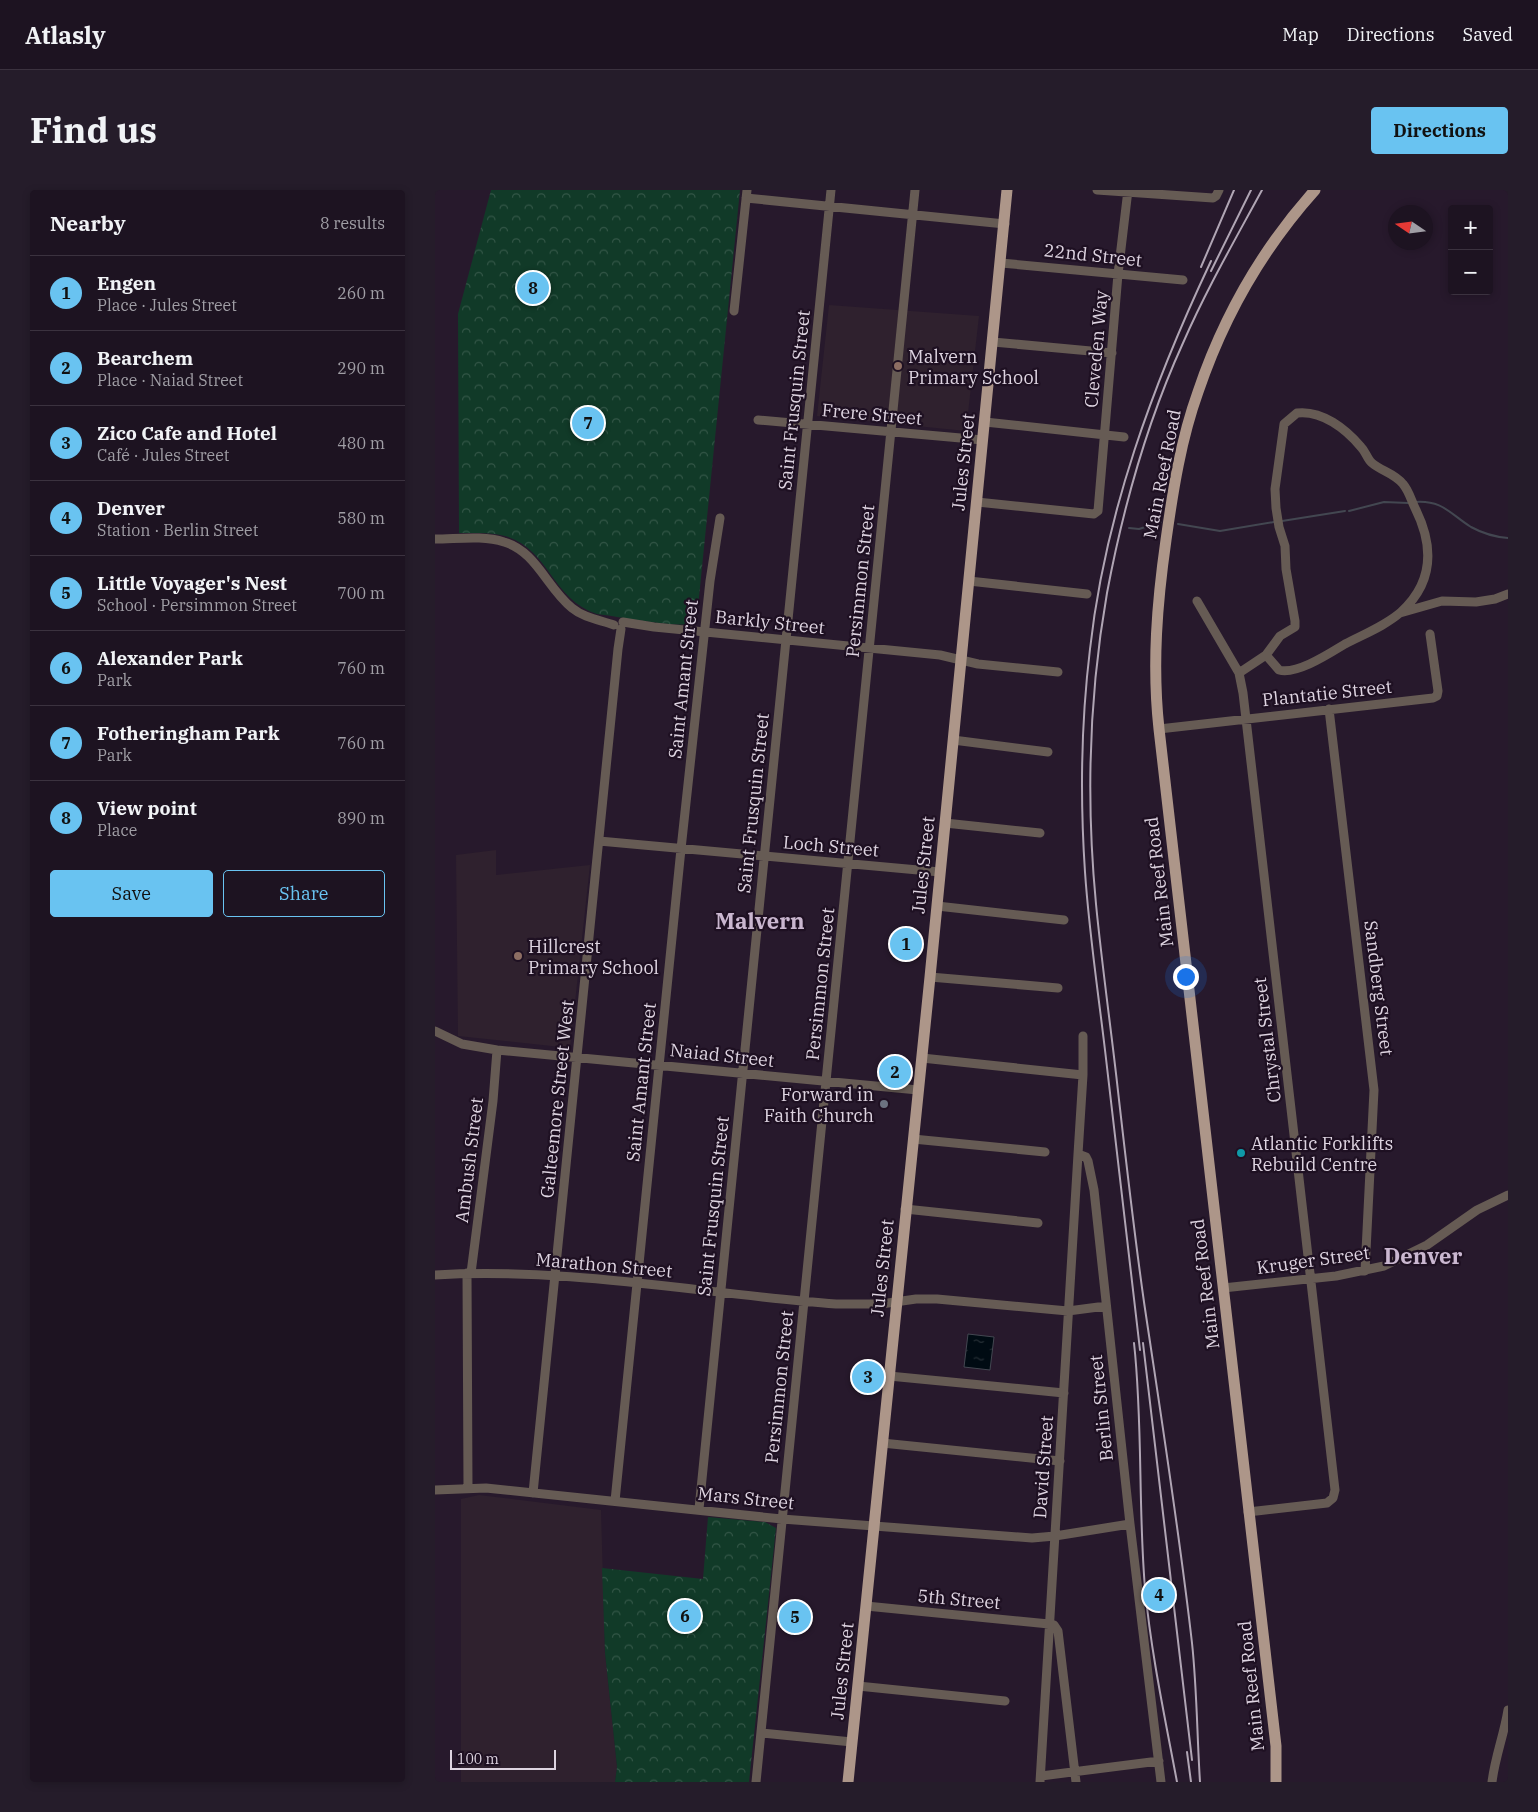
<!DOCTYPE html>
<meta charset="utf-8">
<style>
body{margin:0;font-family:"IBM Plex Serif",serif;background:#251c2a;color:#f1f3f6}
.controls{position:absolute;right:15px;top:15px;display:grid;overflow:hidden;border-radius:5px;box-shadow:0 2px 8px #0003}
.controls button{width:45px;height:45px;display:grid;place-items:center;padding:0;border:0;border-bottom:1px solid #3b323f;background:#1d1321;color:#f1f3f6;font:25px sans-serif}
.compass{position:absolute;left:953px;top:15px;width:45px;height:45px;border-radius:50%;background:#1d1321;box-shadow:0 2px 8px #0003;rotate:283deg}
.scale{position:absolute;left:15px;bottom:12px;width:106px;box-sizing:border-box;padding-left:5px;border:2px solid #ded4e1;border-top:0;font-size:14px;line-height:18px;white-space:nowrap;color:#ded4e1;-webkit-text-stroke:4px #1e1022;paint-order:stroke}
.you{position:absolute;left:750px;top:786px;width:18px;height:18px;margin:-12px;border:4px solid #fff;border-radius:50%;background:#1a73e8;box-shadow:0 0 0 8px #1a73e833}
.badge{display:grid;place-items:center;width:32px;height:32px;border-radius:50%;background:#69c3f1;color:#111;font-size:16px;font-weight:700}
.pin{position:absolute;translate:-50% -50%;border:2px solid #fff;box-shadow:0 1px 5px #0006}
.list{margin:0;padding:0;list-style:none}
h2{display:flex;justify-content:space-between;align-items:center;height:65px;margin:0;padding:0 20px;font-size:21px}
h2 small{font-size:16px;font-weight:400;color:#a09ea5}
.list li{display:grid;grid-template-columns:32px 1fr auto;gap:15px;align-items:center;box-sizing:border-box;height:75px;padding:0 20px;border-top:1px solid #3b323f}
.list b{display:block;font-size:19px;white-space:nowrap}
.list p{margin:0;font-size:16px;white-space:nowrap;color:#a09ea5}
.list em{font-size:16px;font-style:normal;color:#a09ea5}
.actions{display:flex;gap:10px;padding:15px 20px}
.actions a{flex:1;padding:11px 0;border:1px solid #69c3f1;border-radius:5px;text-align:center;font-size:18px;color:#69c3f1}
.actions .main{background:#69c3f1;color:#111}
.map{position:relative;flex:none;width:1073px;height:1592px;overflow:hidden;border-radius:5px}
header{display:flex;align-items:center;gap:30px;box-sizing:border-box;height:70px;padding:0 25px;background:#1d1321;border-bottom:1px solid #3b323f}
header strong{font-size:24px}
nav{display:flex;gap:28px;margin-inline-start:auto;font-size:18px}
.intro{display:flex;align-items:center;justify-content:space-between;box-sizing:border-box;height:120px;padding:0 30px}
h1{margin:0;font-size:35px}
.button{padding:12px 22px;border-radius:5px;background:#69c3f1;color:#111;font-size:18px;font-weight:700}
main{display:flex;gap:30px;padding:0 30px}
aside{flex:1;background:#1d1321;border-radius:5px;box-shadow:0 2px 8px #0003}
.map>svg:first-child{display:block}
.education{fill:#2f212e}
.park{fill:url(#park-crowns)}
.water{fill:url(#water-ripples);stroke:#434751}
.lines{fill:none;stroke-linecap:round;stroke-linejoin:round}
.stream{stroke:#434751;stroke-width:2}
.minor{stroke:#665b54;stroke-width:9}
.major{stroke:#ad9689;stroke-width:11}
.rail{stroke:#b0a5b4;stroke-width:2}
.education-dot{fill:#8d6e63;stroke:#1e1022;stroke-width:2}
.worship-dot{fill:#6b7280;stroke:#1e1022;stroke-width:2}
.culture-dot{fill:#0f9aa8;stroke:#1e1022;stroke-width:2}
.labels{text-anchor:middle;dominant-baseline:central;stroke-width:4.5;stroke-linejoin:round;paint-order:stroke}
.street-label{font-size:18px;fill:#ded4e1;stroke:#1e1022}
.poi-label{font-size:18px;fill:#ded4e1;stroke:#1e1022;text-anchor:start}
.district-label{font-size:22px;font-weight:bold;fill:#cab7d0;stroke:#1e1022}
</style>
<header>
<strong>Atlasly</strong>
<nav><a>Map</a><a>Directions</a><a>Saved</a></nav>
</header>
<div class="intro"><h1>Find us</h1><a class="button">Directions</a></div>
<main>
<aside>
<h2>Nearby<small>8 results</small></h2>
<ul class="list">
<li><span class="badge">1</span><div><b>Engen</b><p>Place · Jules Street</p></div><em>260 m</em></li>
<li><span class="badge">2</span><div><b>Bearchem</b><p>Place · Naiad Street</p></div><em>290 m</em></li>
<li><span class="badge">3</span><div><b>Zico Cafe and Hotel</b><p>Café · Jules Street</p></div><em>480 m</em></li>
<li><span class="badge">4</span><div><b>Denver</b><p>Station · Berlin Street</p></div><em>580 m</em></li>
<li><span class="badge">5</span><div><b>Little Voyager's Nest</b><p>School · Persimmon Street</p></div><em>700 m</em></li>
<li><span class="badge">6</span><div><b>Alexander Park</b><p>Park</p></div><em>760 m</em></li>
<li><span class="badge">7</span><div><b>Fotheringham Park</b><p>Park</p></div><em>760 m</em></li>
<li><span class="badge">8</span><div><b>View point</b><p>Place</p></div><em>890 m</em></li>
</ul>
<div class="actions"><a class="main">Save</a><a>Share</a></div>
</aside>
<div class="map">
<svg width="1073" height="1592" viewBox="0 0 1073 1592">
<defs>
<pattern id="park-crowns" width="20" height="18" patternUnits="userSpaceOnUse" patternTransform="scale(1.25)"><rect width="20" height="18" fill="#113a28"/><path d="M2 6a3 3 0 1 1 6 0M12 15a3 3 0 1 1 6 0" fill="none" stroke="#335647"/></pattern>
<pattern id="water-ripples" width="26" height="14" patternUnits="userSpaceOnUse" patternTransform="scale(1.25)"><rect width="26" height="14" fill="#000b13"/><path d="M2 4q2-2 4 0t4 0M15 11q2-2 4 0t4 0" fill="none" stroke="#252e35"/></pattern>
</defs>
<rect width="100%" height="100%" fill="#27192c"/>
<path class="education" d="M394,115L544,126L531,241L382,226Z
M61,660V685L155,675L135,858L23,846L21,665Z
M44,1305L166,1320L170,1463L182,1577L180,1592H26V1309Z"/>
<path class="park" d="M56,0H305L262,427L259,433C247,439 180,426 162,424C116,409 115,359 70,346C56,342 39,343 24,343L23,124Z
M273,1327L330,1332L341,1338L314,1592H180L182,1577L170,1463L167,1378L268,1389Z"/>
<path class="water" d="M533,1144L559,1147L555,1180L529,1177Z"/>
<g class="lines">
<path class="stream" d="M980,312C1008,310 1015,324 1036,337C1047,343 1060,347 1073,348
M914,321L949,312L973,313
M847,331L910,321
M743,334L785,341L839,332
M694,338L704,339L726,332"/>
<path class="minor" d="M662,0L778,8L781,6L784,0
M311,8L570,34
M566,73L748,90
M299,121L312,0
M558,152L677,163
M323,230L548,250
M550,232L689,247
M542,312L659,324L663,321L683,84L693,0
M0,349C22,349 48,345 69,352C101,361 112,398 137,418C149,428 165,430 179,435
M534,391L652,404
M762,411L804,483L808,503L900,1300L898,1308L892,1313L813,1322
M965,423L1007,411L1041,412L1060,409L1073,404
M188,432L219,437L505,465L543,474L623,482
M804,483L831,465L845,446L860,437V431L851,379L850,356L844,337L841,318L840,299L849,234L862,223C887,220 911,239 926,257C931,262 932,269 937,273C946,281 959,283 968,294C974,301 976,310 980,318C999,356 999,392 966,422C950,436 929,444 910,454C895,463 862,485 844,480L831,465
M894,519L939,900L930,1081
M724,539L998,508L1002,506L1003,501L995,444
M518,550L613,562
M510,633L605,643
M164,651L505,682
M502,716L629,730
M495,787L623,798
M0,841L27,854L62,860L483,900
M648,846V885L643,964L651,967L653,971L659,1000L695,1334L726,1592
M487,868L648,885
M478,949L610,962
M470,1019L603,1033
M32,1083L33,1298
M36,1083L58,911L62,860
M0,1085C134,1077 268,1104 401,1114H446L481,1109H502L633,1121L671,1116
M788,1098L901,1086L949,1076L992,1055L1042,1020L1073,1005
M454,1186L629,1203
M447,1253L625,1271
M0,1300L51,1298L347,1329L597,1348L620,1346L695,1334
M98,1303L183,459L186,439
M180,1311L246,659L275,391L285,328
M264,1319L396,0
M431,1416L614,1434L619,1435L623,1441L641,1592
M423,1496L570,1511
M326,1543L417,1552
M606,1586L724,1571
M321,1592L480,0
M605,1592L643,964
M1057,1592C1060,1567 1069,1545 1073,1520"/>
<path class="major" d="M413,1592L495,787L572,0
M841,1592V1556L724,539C717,475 722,413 731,350C738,300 746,249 763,202C788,128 828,58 880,0"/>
<path class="rail" d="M766,77L799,0
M776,81L816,0
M699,1153C708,1234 703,1316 710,1398C716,1463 730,1528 742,1592
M708,1153L757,1570
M705,1160C693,1060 681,960 670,860C663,801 654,742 650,682C645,608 646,533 655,459C670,324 718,194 776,71
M752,1562L756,1592
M765,1592C762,1546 762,1499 757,1453C744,1339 726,1226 709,1112C699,1042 691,971 683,901C676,838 667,776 661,714C651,610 654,505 672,403C688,318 712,232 748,153C771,100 800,50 827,0"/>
</g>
<g class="education-dot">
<circle cx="463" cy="176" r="5"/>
<circle cx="83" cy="766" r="5"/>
</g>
<circle class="worship-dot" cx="449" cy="914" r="5"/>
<circle class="culture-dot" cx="806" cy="963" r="5"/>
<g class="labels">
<g class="street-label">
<text transform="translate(658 65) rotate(6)">22nd Street</text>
<text transform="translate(661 159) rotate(-85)">Cleveden Way</text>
<text transform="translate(359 210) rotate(-84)">Saint Frusquin Street</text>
<text transform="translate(437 224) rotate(5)">Frere Street</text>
<text transform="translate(528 272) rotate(-84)">Jules Street</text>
<text transform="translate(727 284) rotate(-79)">Main Reef Road</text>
<text transform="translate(425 391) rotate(-84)">Persimmon Street</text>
<text transform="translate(335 432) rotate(6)">Barkly Street</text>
<text transform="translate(248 489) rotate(-84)">Saint Amant Street</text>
<text transform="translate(892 503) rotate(-6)">Plantatie Street</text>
<text transform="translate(318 613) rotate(-84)">Saint Frusquin Street</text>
<text transform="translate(396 656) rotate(5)">Loch Street</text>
<text transform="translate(488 675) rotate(-84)">Jules Street</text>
<text transform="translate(724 692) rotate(-97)">Main Reef Road</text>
<text transform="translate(385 794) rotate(-84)">Persimmon Street</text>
<text transform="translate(944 798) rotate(83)">Sandberg Street</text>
<text transform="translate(832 850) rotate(-97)">Chrystal Street</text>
<text transform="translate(287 865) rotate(6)">Naiad Street</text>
<text transform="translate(206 892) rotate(-84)">Saint Amant Street</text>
<text transform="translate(122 909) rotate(-84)">Galteemore Street West</text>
<text transform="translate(34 970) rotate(-83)">Ambush Street</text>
<text transform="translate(278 1016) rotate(-84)">Saint Frusquin Street</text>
<text transform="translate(878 1070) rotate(-8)">Kruger Street</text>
<text transform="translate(169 1075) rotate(5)">Marathon Street</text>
<text transform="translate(447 1078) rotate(-84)">Jules Street</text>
<text transform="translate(770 1094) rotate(-97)">Main Reef Road</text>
<text transform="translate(344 1197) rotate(-84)">Persimmon Street</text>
<text transform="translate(666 1218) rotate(-96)">Berlin Street</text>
<text transform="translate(608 1277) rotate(-86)">David Street</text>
<text transform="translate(311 1308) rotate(6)">Mars Street</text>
<text transform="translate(524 1409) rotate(5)">5th Street</text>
<text transform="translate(407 1481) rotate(-84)">Jules Street</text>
<text transform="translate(816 1496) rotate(-96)">Main Reef Road</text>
</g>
<g class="poi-label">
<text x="473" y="166">Malvern<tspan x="473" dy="21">Primary School</tspan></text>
<text x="93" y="756">Hillcrest<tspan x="93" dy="21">Primary School</tspan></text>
<text x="439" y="904" text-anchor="end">Forward in<tspan x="439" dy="21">Faith Church</tspan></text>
<text x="816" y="953">Atlantic Forklifts<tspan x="816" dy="21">Rebuild Centre</tspan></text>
</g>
<g class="district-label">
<text x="325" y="730">Malvern</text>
<text x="988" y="1065">Denver</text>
</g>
</g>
</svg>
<div class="controls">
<button>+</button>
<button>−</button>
</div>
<svg class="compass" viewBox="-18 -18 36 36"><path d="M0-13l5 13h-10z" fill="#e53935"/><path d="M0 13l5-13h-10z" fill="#a09ea5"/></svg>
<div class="scale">100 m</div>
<div class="you"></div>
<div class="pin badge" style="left:471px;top:754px">1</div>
<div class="pin badge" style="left:460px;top:882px">2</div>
<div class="pin badge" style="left:433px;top:1187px">3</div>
<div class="pin badge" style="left:724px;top:1405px">4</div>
<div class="pin badge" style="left:360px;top:1427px">5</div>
<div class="pin badge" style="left:250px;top:1426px">6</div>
<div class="pin badge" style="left:153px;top:233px">7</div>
<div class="pin badge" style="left:98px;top:98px">8</div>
</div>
</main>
